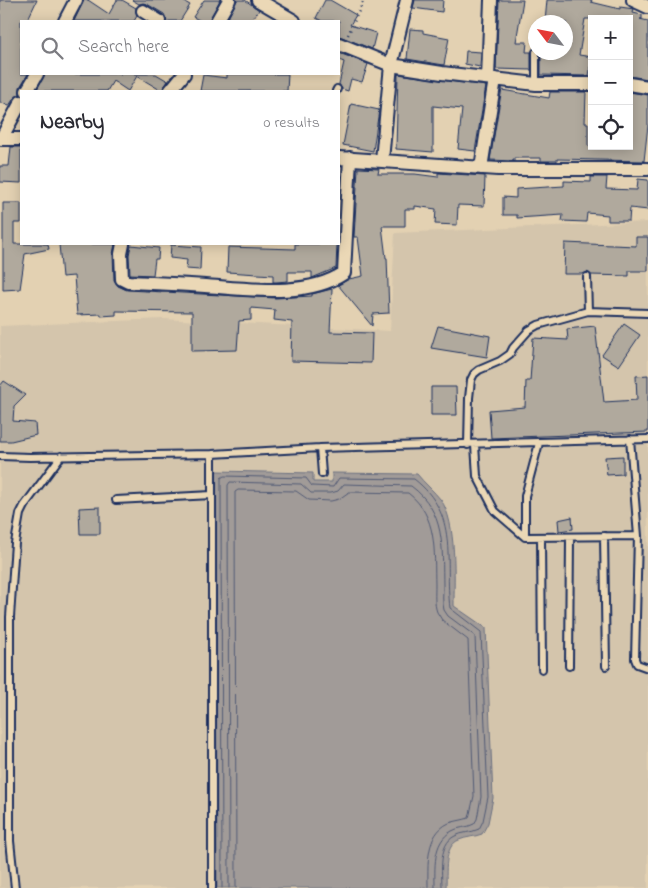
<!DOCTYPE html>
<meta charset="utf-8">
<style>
body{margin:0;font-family:"Indie Flower",sans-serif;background:#f7f7f7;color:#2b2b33}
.controls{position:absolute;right:15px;top:15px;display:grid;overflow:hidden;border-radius:0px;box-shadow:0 2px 12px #0003}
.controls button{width:45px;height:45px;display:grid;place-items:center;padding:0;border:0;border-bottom:1px solid #e1e1e2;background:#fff;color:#2b2b33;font:25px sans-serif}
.compass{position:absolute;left:528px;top:15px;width:45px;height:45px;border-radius:50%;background:#fff;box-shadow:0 2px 12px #0003;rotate:302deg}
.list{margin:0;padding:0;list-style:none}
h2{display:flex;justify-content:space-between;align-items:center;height:65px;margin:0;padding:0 20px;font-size:21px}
h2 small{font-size:16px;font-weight:400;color:#7c7c81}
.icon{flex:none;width:28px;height:28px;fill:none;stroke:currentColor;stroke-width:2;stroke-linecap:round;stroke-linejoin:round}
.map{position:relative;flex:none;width:648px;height:888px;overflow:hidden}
.search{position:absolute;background:#fff;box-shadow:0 2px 12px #0003;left:20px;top:20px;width:320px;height:55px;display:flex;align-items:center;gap:12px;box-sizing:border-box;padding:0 18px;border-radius:0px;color:#7c7c81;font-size:19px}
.panel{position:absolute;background:#fff;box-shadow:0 2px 12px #0003;left:20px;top:90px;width:320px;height:155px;border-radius:0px}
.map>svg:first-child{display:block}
.built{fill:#d4c5ac}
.water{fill:#a19b98;stroke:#6b7081}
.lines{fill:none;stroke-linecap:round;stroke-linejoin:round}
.shore{stroke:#515a75;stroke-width:1}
.building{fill:#b0a99d;stroke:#1b2f5e}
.lane-casing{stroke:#1b2f5e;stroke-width:10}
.street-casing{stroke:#1b2f5e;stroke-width:16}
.path{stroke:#1b2f5e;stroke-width:2.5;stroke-dasharray:1 4;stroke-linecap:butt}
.lane{stroke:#ebd8b6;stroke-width:6}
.street{stroke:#ebd8b6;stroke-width:12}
</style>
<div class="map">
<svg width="648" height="888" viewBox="0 0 648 888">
<rect width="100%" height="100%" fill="#e3d1b2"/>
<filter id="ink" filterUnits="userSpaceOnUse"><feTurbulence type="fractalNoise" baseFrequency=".02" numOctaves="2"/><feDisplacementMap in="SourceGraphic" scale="10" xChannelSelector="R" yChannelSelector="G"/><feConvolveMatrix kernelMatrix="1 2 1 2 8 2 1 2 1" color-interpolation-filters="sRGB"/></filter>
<g filter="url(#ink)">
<path class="built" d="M648,222V888H446L448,855L450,847L457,840L474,837L454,606L453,545L332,473V482H313V473L217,471V888H0V326L163,319L390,331L395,233Z"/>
<path class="water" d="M216,471L313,473V482H332V473L417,474C424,483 434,491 441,500C457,523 454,578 454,606L486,628L493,798L488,823L482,834C474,837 466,837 459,840C443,846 447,874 446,888H217Z"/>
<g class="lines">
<path class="shore" d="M222,888L221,478L224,476L306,478L312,486L333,487L339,478L414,479C460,515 444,558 450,608L481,632L488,797L483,821L479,829C471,833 462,832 455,836C438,844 442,872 442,888
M229,888L228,485L230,482L301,484L311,493H331L338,491L344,484L411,486C446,512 442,547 443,586C443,594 442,602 444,610L448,616L475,636L481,797L477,819L474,824C467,828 458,827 452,831C432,842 435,869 435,888
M236,888L235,492L238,490L296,491L309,500L331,501L339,499L349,492L408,493C438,516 434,551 435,585C435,594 434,604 437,612L442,620L468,640L474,796L469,818C463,820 455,821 449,823C425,834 428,866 428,888"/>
</g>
<path class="building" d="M0,0H37L27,21H21V74H28L20,87V94L14,98L9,106L0,102Z
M84,0H88L109,14L117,0H122L136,8L137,16L134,21H74Z
M132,0H181L190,5L180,21H167L164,14L147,4L143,3L139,4Z
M204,0H220L209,21H201L193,17Z
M237,0H245L259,10L251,21L227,20Z
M325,0H330L356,15L350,25L376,33L372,49L339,36V21H322L316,18Z
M415,0H443L442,12L413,8Z
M499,0H523L516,42H527L526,52H531V70L496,69Z
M547,0H592L591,2L620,9V7L634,9L633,13L642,15V19H640L648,21V79L629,76V19H585L579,55L592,57L589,76L541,75V52H566V22H545Z
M410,29L423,30V33L449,38L444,65L407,59Z
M466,51L481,52L480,67L465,64Z
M339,53L368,64L362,82L351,79L348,91L342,89L339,84L344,62L339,60Z
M45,74H156L168,81L162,91L137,76L128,91L113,81L107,91H36Z
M227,74H288L287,91H200L203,75L227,78Z
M398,74L486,86L475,151L458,149L462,109L433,106V152L396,149Z
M502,88V90L549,98L550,92H586L585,123H588V146H629V92L648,95V125L644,161L557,159V161H541V158H514V161L490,160Z
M351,104L379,110L373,151L343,145Z
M11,147H21V183L0,182V166H9Z
M358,168L379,169L378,174H415L438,177V173L485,176L484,206L458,205L457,225L435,224L436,209L415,206V209H405V226H382L386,258H387L389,313L373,314L372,326L338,285L349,279L363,276L358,237H354Z
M591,177H607L606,189L637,190L638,179L648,180V210L630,208L629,221H608V215L587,213L586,222L562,221L563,215L517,218V215H503V197L516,198V189L564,186V181L591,182Z
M3,203H21V223H14V244H48L49,249L25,254L20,289L3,290Z
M636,237H648V271H629V276L591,275L587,272L583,274H564L565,243L636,246Z
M59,244H115L113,254L114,280L118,286L127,290L276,298L312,296V294L332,289L330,332L372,333L371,363L291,361L292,322L274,320L275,310L251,308V320L239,321L237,350L192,351V312L116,311V315L101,316V314L77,315L74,276L62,277Z
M295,244H337L336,268L312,278V272H288V281L276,282H273V275L227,272L228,247L295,249Z
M131,245L159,248L158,259H155L153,275L130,274L129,255Z
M171,245L201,247L200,270L186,269L187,260L170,258Z
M624,324L640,335L619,366L602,355Z
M438,326L490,336L487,357L431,348Z
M595,326L604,402L637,400L636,376L648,375V432L491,438L489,410L525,407L526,381H530L533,338L568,340L567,329Z
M4,381L25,395L14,406L13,421L35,423L36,435L11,441H0V386Z
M431,387H456L457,415H431Z
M623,456V474L607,475L605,457Z
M100,507V534H80L79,508Z
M572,517L573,529L559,531L558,520Z"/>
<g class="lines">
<g class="lane-casing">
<path id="lane" d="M536,84V52
M336,91L337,89
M587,277L588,311
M630,439L638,536L635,659L637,664L648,668
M468,445L469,398L471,380L474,374L479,370L500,361L510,354L513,348L529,330L538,325L588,311L648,313
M475,445L477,476L495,511L525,537L638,536
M320,448L322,474
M0,456L30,457L212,454L320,448L648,439
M116,500L212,495
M604,536L606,666
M525,537V496L539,443
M541,537L542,669
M569,666L570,537
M15,888L10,841V617L15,543L20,514L24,506L61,456
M212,888V454"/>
</g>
<g class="street-casing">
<path id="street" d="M258,0L294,21
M633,0L648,7
M143,11L159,21
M65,21L76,0
M217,21L229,0
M339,44L391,65L404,67L442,73L536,84H592
M488,78L491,0
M629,84L648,87
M27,91L37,74
M170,91L184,74
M21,102L1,139H21
M339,158L498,169H648
M382,160L391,65L407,0
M481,168L495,79
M123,244L121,254L122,279L128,282C154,283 179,284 205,286C247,289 307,298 344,273L350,158"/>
</g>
<path class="path" d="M348,35L364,0"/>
<use href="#lane" class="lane"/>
<use href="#street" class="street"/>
</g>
</g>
</svg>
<div class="controls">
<button>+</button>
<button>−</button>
<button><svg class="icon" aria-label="locate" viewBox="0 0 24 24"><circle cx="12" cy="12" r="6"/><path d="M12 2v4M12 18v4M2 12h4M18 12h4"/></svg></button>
</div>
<svg class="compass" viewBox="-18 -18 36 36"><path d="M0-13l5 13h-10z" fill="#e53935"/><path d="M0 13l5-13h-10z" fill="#7c7c81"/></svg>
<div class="search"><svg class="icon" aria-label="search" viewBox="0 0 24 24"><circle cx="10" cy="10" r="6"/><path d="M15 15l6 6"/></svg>Search here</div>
<section class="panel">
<h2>Nearby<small>0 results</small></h2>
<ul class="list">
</ul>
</section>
</div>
